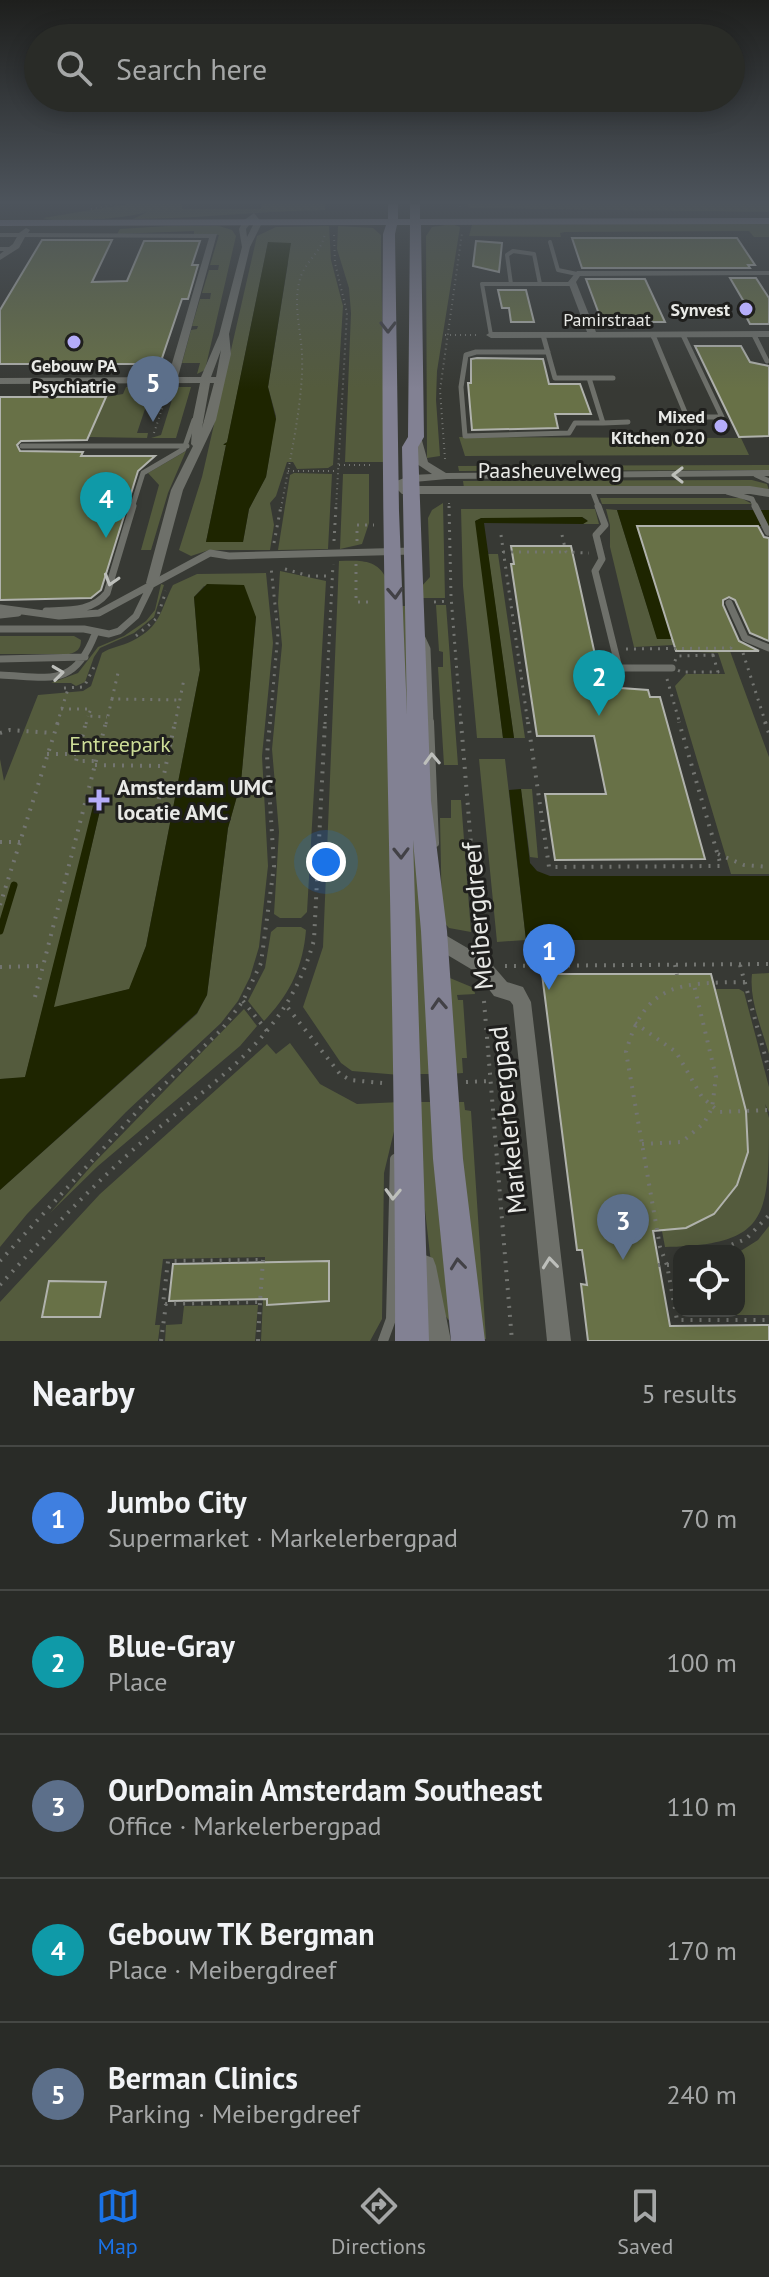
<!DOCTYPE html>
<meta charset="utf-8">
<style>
body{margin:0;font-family:"PT Sans",sans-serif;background:#353733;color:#f1f3f6}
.controls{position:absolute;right:24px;bottom:24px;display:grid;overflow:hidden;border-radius:16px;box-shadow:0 4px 20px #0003}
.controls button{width:72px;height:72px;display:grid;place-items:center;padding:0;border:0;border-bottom:2px solid #454744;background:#292b27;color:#f1f3f6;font:40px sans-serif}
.you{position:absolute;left:326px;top:862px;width:28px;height:28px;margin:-20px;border:6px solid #fff;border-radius:50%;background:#1a73e8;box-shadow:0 0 0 12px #1a73e833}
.badge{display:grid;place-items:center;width:52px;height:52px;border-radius:50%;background:#1a73e8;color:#fff;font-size:26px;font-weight:700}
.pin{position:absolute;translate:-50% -66px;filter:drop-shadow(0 2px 4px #0008)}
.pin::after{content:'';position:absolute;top:42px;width:28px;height:24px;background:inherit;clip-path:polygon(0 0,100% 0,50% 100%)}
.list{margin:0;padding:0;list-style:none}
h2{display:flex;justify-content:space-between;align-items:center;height:104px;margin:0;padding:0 32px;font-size:34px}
h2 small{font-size:26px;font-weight:400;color:#a5a7a7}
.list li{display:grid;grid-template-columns:52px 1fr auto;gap:24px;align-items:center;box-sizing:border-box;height:144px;padding:0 32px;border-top:2px solid #454744}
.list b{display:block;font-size:30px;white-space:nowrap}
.list p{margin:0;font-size:26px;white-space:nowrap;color:#a5a7a7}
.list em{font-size:26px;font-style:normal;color:#a5a7a7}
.icon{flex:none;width:44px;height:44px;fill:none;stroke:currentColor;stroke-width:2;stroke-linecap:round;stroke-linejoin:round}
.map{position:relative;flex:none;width:769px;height:1341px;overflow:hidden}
.search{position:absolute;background:#292b27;box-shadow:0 4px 20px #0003;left:24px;right:24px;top:24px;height:88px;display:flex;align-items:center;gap:20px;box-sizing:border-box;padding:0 28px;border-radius:44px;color:#a5a7a7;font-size:30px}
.sheet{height:824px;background:#292b27}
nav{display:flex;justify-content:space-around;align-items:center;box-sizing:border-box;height:112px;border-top:2px solid #454744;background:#292b27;font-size:22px;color:#a5a7a7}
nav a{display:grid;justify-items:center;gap:4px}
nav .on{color:#1a73e8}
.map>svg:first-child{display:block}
.green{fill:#545b3d;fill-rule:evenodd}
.water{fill:#1e2500}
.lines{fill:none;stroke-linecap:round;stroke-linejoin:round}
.stream{stroke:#1e2500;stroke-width:7}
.building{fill:#687147;stroke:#b0b2ac;stroke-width:2}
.path-far2{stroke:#737571;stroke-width:2;stroke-dasharray:1 4;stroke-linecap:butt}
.path-far1{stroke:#737571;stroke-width:3;stroke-dasharray:2 6;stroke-linecap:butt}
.path{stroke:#737571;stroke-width:4;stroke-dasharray:2 7;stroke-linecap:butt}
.lane-far4{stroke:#6e706a;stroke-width:4}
.lane-far3{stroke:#6e706a;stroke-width:5}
.lane-far2{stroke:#6e706a;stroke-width:7}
.lane-far1{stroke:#6e706a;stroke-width:8}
.lane{stroke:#6e706a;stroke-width:10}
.street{fill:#6e706a;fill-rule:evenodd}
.secondary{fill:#828193;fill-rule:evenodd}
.oneway{stroke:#424146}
.oneway2{stroke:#bdbfbb}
.poi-dot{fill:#b4acf9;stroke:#1f1f1d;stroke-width:3}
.labels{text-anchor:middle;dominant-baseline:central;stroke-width:6;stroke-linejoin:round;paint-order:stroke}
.far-poi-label{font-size:18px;font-weight:bold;fill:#e8e9e6;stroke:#1f1f1d;text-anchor:end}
.far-street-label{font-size:18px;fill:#e8e9e6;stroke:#1f1f1d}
.street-label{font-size:22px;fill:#e8e9e6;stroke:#1f1f1d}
.park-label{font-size:22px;fill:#cddd97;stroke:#1f1f1d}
.poi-label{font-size:22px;font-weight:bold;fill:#e8e9e6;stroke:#1f1f1d;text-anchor:start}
.near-street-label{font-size:26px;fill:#e8e9e6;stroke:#1f1f1d}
</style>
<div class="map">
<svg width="769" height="1341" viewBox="0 0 769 1341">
<rect width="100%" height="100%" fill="#373934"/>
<path class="green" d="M262,201H326L325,210C261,211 197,219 133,219L147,212C131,218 58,224 43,218L134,203L182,202V209H261Z
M467,201H769V212L472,208L468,207Z
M769,223V237H754L749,231L565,232L560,233L561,237L469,236L472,225Z
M452,224L460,227L437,371L436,400L440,456L427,458L426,236L432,227Z
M167,226H219L232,230L236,236L205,370L197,374L200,363H182L191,330L197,329L198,326H192L200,299H210L211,293H202L209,270H218L219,265H210L219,235L194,234V231L117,234L120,229Z
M329,226L331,260L343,306L333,465L328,468L297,469L293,462H287L276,496L270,503L274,525L270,550H209L191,556L179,550L202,477L257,236L276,227ZM268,242L288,263L268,387L276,416L266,477L249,509L243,542H206L226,445L224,443H227Z
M338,226L373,228L381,235L384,462H345L351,313L349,288L337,249Z
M126,387H163L162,391H151L137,433H148L147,438L89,437L106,397L123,394Z
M176,387H191L176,438H151L161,435Z
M459,437L741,438L749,455L465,456Z
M186,451L168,493L151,550H141L159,485L148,473Z
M769,465V470L459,471L458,466Z
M294,473L332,474L328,549L278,550L290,475Z
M343,474H369V523L362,544L340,549Z
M752,480L767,484L769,490L464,488L463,481Z
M600,498H741L752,504H602Z
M443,503L445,598H421V587L430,577L428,518L432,510Z
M461,509H595L599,524H583L587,520L582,517L476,520L503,738H477L463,586Z
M606,509L617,510L657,638L672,639L674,645L634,647L610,547V525Z
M488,554H498L525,738H514Z
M339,561C358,561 376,558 386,578L400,1075L352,1071L341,1063L303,1007L323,947Z
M280,571L326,581L307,912L301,918H280L274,914L279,832L272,749L282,645L278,603Z
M266,573L273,643L262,756L268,866L259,947L250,977L238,1001L221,1023L126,1112L27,1214L0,1247V1190L197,1014L207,995L228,828L241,782L256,617L204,586L194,597L200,670L146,946L130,989L53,1008L101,806H94L25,1078L0,1079V759L4,781L38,695L83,691L91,686L102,653C111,647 122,646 132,641C162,626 160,610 173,585L197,574Z
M161,584L164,585L154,617L134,633L100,648L94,657L85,682L76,686L71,683H51L78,673L98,647L124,636L146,621L155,610Z
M436,605H446L458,765H444L438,667H443V652L439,651Z
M400,606H412L435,1074H416Z
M0,636H74L81,640C81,649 77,652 69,654H0Z
M676,651H730L769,757V874H731L675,686L686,674H725L718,653Z
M479,759H505L526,940L497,942Z
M521,789H532L538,858L530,857Z
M451,800H461L471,932L449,928L442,920L440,818H451Z
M277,927H301L306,930C303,967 290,994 264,1021L248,1001L265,968L271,932Z
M769,973V1054C762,1029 749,1000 752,974Z
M445,976L474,988L475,994L457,995L458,1000H463L467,1058H462L463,1073L451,1074Z
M702,989H739L744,992L769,1087V1112L765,1104L769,1118C769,1217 769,1245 665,1247L655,1194Z
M244,1009L257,1026L240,1046L98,1166L50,1213L93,1164Z
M290,1043L320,1084L357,1104L401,1102L384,1173L382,1319L370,1341H261L265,1257L163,1259L155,1325H160L158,1341H0V1302L100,1194L267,1044L276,1054Z
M416,1102H437L452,1324L443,1313L434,1290L417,1139Z
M452,1102H464L465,1110L471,1111L486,1339L476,1340Z
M769,1226V1315H684L683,1311H739V1252L758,1240Z
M258,1305L255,1341H165L166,1325L182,1324L184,1306Z"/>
<path class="water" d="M268,242L291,243L268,387L276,419L266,477L249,509L243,542H206L226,445H223L227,442Z
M617,510H769V526H638L672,639H657Z
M582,517L588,521L583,524L484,523L514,738H503L475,521L481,518Z
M207,584L244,585L256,617L241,782L228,828L207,995L197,1013L0,1190V1079L25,1077L93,806H101L54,1007L129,989L146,946L200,670L194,597Z
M521,789L530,863L537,871L550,876H769V940H526L509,790Z"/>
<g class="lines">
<path class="stream" d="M0,931L14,885"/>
</g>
<path class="building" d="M572,238H737L755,265H748L750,268H582Z
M42,240H112L92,282L127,281L144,241H200L192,265H198L188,299H182L160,364H0V310Z
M476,241L502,243L499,272L473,266Z
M730,278H756L769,298V324H750L741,307H747Z
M586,279H645L665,322H602Z
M498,290H526L534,322H511L509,308H502Z
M695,346H741L750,362L769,366V436L739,437Z
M477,358L543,359L549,384H580L591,414H555L558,428L472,430L468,383H471V359Z
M0,397H106L87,440L21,441L17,445L20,451L83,452L81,456H155L138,471L101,590L91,598L0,600Z
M637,526H758L764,537L769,538V641L750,633L735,600L729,597L723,600V605L739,641L759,651H676Z
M511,546H571L601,682H620L621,688L648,690L650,697H660L705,859L555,860L545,794H606L594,736H537L511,564H514Z
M542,974H711L746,1111L748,1152L737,1185L714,1214L686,1228L653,1231L670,1326L769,1325V1341H588L581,1284L587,1285L582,1250H577Z
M329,1261V1301L267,1305V1299L169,1301L173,1264Z
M49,1281L106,1282L100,1317H42Z"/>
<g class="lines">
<path class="path-far2" d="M459,201L460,207
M91,209L126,202L175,201
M334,235L335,263L347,313L336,508
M445,335H477
M154,433L168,391
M445,459L440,390L462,233
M339,465H373
M288,471H336
M449,503V508
M281,508C289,464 304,399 302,355C301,329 292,302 301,276C307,260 321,252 325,234"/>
<path class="path-far1" d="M449,506L451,596L461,724
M501,535L528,724
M562,535L566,552L589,553
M334,541L336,506
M357,541V525H374
M274,543L281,506
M503,552H566
M356,564V602H374
M285,569L309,576H332
M434,602L450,601
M136,636L157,618L166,591
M626,649L731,648L732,643
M743,653L766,724
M713,655L718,672H682L672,668L677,656Z
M667,679L680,724
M64,688L84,687L94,667
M112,699L118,673
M61,709H91L88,716L107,717
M57,724L68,689
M86,724L88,716
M106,724L112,699L179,700
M175,724L184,679
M270,724L278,633L271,567
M325,724L333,564"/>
<path class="path" d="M461,722L479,942
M528,722L549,867L721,866L679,722
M765,722L769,733
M0,733L10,730L53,733
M47,754H78L76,761H94
M78,754L86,722
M95,765L166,766
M157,808L175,722
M0,842H20
M718,854L744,865L769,867
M0,905L58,722
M675,965L677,975
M740,965L769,1070
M505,966L769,964
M0,967L43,966
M745,982C681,983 645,982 626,1052L660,1247L667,1265L677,1320H769
M35,997L106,722
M243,1001L267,1031
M484,1001L512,1341
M288,1008L340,1074L350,1080L382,1083
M635,1023L676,1052L702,1097L719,1112L769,1110
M466,1082L490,1081
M642,1144L682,1142L704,1123L712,1108L716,1077L694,985
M715,1251L746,1239L769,1215
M263,1260L260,1302L163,1304L168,1261Z
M0,1261L144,1104L222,1029L243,1001L261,963L274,866L267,755L270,722
M658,1265H672L679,1260
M0,1285C43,1238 86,1192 134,1149C208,1083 286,1043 314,940L325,722
M161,1341L166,1304
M258,1341L260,1302"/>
<path class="lane-far4" d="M49,201H74
M0,235H22
M550,242L558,270L577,274
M0,249H12
M511,284L507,255L513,251L534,254L540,284
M652,334L653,337
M682,334L684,337
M753,334L755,337
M491,335L482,284H573"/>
<path class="lane-far3" d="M543,335L555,378H613
M653,335L687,417H722L683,335
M754,335L767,361
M548,352H476L466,355L461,387L465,436L569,433L575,423H603
M589,378L603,423L628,422
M22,446H187
M756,475L769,481
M592,490L599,508
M727,492L752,499L756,508
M132,508L143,473L184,449L194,420"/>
<path class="lane-far2" d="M598,506L605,525L596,535L602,559L595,571L619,668H672
M755,506L768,532
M729,603L745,638L769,648
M0,608L59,616L99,613L210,553L229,556L412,551
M46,611C68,610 92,612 107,593L133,506
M0,615L18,613
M0,629H84L109,634L119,631L136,616L152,583
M421,636L427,649L430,724
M0,659L85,657
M0,675C50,677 74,688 95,634"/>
<path class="lane-far1" d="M430,722L435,843"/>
<path class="lane" d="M383,1341L391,1319L395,1159"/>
<path class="street" d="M254,213L262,223L250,247L229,334L231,354L216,420L183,490L158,583L152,588L146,583L171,490L193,446L191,444L193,417L200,383L0,384V378L168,377L209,238L25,237L19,248L0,260V254L13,244L19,233L26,228L30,230L28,233L217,234L178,377H201L219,335L242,247L239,229L243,221ZM253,220L254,223L247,237L246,229ZM221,350L216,377H211ZM210,383H214L202,428Z
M769,271V275L580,276L576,282L596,332L769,331V337L491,338L486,335L491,332H587L568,282L577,271Z
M416,434L421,437L428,462L446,473L769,470V476L447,479L414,482L404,486H750L769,489V497L750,494H402L397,489L386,491V485L412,475L432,474L417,464L411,437Z
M435,929L488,960L507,982L523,987L531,1002L571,1341H547L513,1005L510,1001L494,996L476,972L429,944L426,938L429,932Z
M425,1255L433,1258L436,1266L451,1341H427L414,1266L417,1258Z"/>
<path class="secondary" d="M388,201H398V219H410V201H420V219L769,218V224L421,225L424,437L418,447L431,801L447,931L463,1159L485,1341H451L433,1159L421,931L413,840L429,1341H395C396,972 379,603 383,234L386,225L0,226V220L388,219ZM397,225H410L408,437L402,447L407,715L399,511L395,234Z"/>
</g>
<defs><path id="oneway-chevron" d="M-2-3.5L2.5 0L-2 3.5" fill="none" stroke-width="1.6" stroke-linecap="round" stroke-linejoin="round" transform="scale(2)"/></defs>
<g class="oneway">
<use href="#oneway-chevron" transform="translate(388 327) rotate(90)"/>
<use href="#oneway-chevron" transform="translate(395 593) rotate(87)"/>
<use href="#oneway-chevron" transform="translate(401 853) rotate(89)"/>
<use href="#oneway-chevron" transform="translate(439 1004) rotate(-93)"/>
<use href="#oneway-chevron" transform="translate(458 1264) rotate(-96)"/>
</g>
<g class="oneway2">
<use href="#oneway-chevron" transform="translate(678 475) rotate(180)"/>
<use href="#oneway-chevron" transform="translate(111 580) rotate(107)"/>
<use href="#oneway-chevron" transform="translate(58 673) rotate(-7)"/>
<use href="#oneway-chevron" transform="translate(432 759) rotate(-92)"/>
<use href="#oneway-chevron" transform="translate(393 1194) rotate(92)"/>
<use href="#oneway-chevron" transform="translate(550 1263) rotate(-96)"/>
</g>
<linearGradient id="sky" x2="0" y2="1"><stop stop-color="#1e1f1d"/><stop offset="0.52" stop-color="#4d545c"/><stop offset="1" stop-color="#4d545c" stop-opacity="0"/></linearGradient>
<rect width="769" height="389" fill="url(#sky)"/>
<g class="poi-dot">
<circle cx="746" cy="309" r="8"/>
<circle cx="74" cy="342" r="8"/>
<circle cx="721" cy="426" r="8"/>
<path d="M95 788h8v8h8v8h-8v8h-8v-8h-8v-8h8z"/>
</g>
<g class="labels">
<g class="far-poi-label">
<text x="730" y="309">Synvest</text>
<text x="74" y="365" text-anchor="middle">Gebouw PA<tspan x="74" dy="21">Psychiatrie</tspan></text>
<text x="705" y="416">Mixed<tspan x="705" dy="21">Kitchen 020</tspan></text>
</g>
<g class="far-street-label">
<text x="607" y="319">Pamirstraat</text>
</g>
<g class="street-label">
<text x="550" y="470">Paasheuvelweg</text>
</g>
<g class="park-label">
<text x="120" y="744">Entreepark</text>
</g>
<g class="poi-label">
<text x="117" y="787">Amsterdam UMC<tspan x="117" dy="25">locatie AMC</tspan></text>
</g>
<g class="near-street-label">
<text transform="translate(477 916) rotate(-95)">Meibergdreef</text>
<text transform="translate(507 1120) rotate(-96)">Markelerbergpad</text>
</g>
</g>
</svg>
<div class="controls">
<button><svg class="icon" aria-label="locate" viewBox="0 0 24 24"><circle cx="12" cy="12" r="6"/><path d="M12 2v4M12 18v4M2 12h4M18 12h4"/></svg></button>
</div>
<div class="you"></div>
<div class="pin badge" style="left:549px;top:990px;background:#3f7fe0">1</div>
<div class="pin badge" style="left:599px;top:716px;background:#0f9aa8">2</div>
<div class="pin badge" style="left:623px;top:1260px;background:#5c6f8a">3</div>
<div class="pin badge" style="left:106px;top:538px;background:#0f9aa8">4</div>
<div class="pin badge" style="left:153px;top:422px;background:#5c6f8a">5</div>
<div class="search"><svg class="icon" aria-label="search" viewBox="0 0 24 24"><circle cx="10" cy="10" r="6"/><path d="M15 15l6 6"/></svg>Search here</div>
</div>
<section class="sheet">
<h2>Nearby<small>5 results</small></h2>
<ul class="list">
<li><span class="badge" style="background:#3f7fe0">1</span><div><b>Jumbo City</b><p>Supermarket · Markelerbergpad</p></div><em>70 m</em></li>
<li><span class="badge" style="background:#0f9aa8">2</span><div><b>Blue-Gray</b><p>Place</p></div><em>100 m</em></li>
<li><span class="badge" style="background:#5c6f8a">3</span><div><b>OurDomain Amsterdam Southeast</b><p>Office · Markelerbergpad</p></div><em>110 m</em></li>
<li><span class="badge" style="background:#0f9aa8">4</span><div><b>Gebouw TK Bergman</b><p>Place · Meibergdreef</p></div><em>170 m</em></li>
<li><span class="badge" style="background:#5c6f8a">5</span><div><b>Berman Clinics</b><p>Parking · Meibergdreef</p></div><em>240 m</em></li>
</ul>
</section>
<nav>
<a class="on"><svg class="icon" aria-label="map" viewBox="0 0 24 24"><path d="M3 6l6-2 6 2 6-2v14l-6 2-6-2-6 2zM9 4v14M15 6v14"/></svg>Map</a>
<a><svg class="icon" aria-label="directions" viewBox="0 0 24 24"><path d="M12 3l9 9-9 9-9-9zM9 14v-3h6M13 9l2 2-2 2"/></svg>Directions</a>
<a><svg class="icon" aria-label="saved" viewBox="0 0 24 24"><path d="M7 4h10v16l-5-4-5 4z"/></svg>Saved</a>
</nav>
